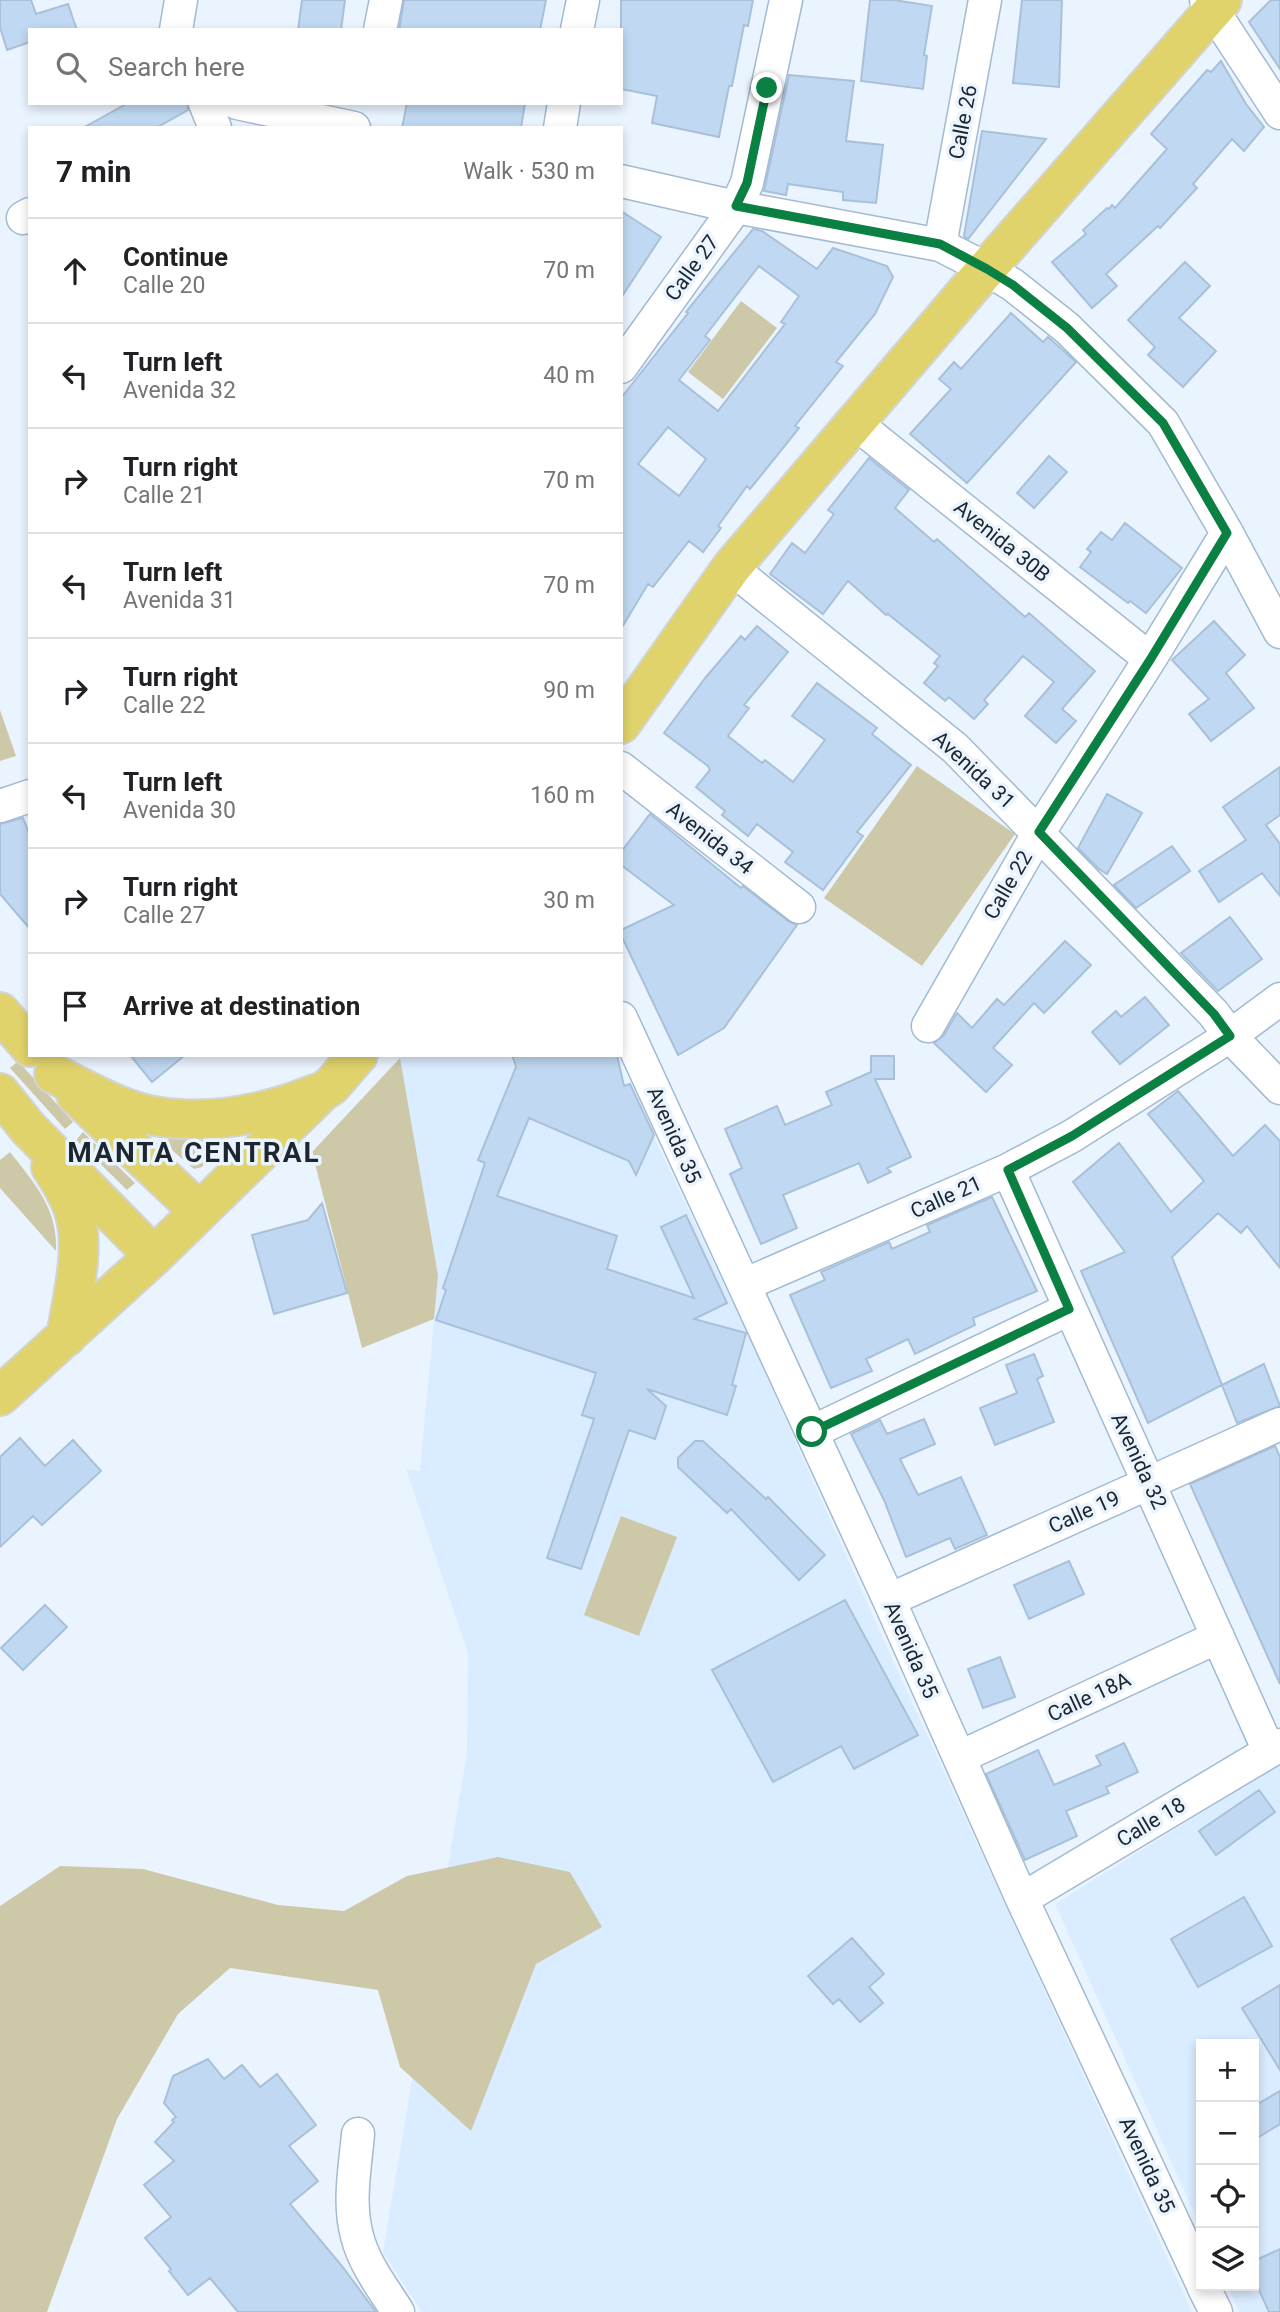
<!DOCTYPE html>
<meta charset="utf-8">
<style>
body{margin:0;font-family:Roboto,sans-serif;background:#f6f6f6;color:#202124}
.controls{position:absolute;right:21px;bottom:21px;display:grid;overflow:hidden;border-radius:0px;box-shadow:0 4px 10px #0003}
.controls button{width:63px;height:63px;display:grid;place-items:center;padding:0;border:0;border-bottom:2px solid #e0e0e0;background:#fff;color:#202124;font:35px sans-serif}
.stop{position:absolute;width:21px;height:21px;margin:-16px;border:5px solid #0b8043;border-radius:50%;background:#fff}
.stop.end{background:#0b8043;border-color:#fff;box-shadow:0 2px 7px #0008}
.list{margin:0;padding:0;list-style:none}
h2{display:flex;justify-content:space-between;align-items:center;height:91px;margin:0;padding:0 28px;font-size:30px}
h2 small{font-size:23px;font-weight:400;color:#757577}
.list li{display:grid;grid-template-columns:46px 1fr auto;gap:21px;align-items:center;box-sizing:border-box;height:105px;padding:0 28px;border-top:2px solid #e0e0e0}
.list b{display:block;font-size:26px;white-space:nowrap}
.list p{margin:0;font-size:23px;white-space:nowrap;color:#757577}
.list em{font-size:23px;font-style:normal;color:#757577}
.icon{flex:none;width:38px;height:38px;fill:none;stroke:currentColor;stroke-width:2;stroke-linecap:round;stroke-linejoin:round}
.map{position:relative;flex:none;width:1280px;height:2312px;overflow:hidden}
.search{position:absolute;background:#fff;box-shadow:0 4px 10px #0003;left:28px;top:28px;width:595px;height:77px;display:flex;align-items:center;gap:18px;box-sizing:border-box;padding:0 24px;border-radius:0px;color:#757577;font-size:26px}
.panel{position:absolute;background:#fff;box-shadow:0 4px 10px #0003;left:28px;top:126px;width:595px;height:931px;border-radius:0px}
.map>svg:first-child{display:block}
.built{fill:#daecff}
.green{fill:#cdc8a8}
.building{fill:#c0d8f1;stroke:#a9c0d9;stroke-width:2;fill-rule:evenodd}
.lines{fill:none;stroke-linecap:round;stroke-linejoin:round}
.minor-casing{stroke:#a2bad2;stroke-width:35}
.major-casing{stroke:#d2d4d5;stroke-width:42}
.minor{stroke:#fff;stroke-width:32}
.major{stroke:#e0d36c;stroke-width:38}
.route{stroke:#0b8043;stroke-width:9}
.labels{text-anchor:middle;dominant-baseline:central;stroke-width:7;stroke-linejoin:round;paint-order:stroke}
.street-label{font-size:21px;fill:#1d262f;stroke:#eaf4fe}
.district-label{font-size:28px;font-weight:bold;letter-spacing:2px;fill:#1d262f;stroke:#eaf4fe}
</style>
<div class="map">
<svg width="1280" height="2312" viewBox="0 0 1280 2312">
<rect width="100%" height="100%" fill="#eaf4fe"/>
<path class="built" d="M403,1055H510L517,1075L652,1133L752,1344L894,1663L1192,2312H422L383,2252L467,1753L468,1653L406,1469L420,1471L438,1275L400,1058Z
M1280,1764V2312H1239L1227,2286H1254V2044H1201V2228L1055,1904Z"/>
<path class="green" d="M741,301L777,328L723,399L688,372Z
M0,710L16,756L0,761Z
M917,766L1015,834L922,966L824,898Z
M400,1058L438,1275L434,1319L362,1348L312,1152Z
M18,1061L73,1122L65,1129L10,1068Z
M83,1132L135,1183L127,1190L76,1140Z
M159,1139H224L202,1167L194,1169Z
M10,1152C35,1184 58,1209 56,1251L0,1188V1160Z
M621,1516L677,1537L639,1636L584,1615Z
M498,1857L570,1872L602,1927L536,1964L471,2131L400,2067L378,1990L230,1968L178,2014L117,2119L47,2312H0V1906L60,1866L143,1869L278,1905L344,1911L407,1876Z"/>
<path class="building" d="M0,0H31L36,14L68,4L77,30H30V42L7,50L0,27Z
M302,0H345L341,30H298Z
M404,0H546L540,30H399Z
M621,0H753L748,26L744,25L732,86H729L719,137L652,123L657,96L621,89Z
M870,0H894L932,6L924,55L927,56L923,89L861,81Z
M1022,0H1062L1059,87L1013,83Z
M1271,0H1280V69L1249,22Z
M1221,61L1246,104L1264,127L1244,151L1232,139L1193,184L1197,188L1160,228L1158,226L1106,274L1117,286L1092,308L1052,262L1086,234L1083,230L1107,208L1109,209L1112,205L1115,208L1167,149L1151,134L1207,70L1211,72Z
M789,75L854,81L846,141L883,145L876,203L843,200V192L788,184L786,195L764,191Z
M128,103H187L188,110L156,128H83Z
M407,103H525L521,128H402Z
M982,131L1046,139L968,239L964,236Z
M621,211L661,237L621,298Z
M753,229L762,231L817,269L833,248L887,266L893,277L875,314L836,362L843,366L795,426L799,428L750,489L747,486L718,526L721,528L703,552L689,541L653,587L648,584L621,629V398L688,313L686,312ZM759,266L799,296L781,322L785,324L718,411L679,380L710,340L705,336ZM668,427L706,459L679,496L638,464Z
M1185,262L1210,286L1179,318L1216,351L1183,387L1148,355L1155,347L1128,320Z
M1011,313L1043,342L1048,337L1076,362L967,483L910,434L951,389L939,379L954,362L961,369Z
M1049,456L1067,472L1034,508L1017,493Z
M869,458L909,490L895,508L934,542L937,539L1025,617L1029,613L1095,671L1062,709L1076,721L1056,743L1025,716L1054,682L1023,656L984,700L988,704L974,719L949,697L945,701L924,683L938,666L934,663L940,656L888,614L886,615L848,581L823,614L770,574L792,543L805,553L834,514L828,510Z
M1125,523L1182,568L1146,613L1130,601L1128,603L1080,567L1091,552L1087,549L1101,532L1112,540Z
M1214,621L1245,655L1226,673L1254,708L1211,741L1189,714L1209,699L1172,660Z
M757,626L788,652L744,705L749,708L728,736L762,763L765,760L793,782L825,740L792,716L817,683L877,728L872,734L911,765L857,832L863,836L823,890L785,862L793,852L757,824L748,836L722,815L725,811L696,787L710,770L708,766L664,733L706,677L741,636L745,640Z
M1280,767V815L1266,825L1280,844V896L1262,873L1219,902L1199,871L1246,840L1223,807Z
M1107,794L1142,813L1107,874L1099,869L1078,848Z
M650,814L741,888L743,886L788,921L797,925L724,1028L678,1055L621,935V930L674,905L621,865V852Z
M23,818L30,836V929L0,894V824Z
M1172,846L1190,871L1136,908L1114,885Z
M1230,917L1262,959L1218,991L1181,953Z
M1065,941L1091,965L1044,1013L1034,1003L993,1048L1012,1065L986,1092L934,1043L944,1035L957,1013L972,1028L997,999L1004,1005Z
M1145,997L1169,1025L1120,1064L1092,1032L1116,1011L1121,1017Z
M130,1055H185L152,1082Z
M512,1055H617L624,1086L630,1084L654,1135L636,1175L629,1161L529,1118L497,1196L617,1236L607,1269L694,1298L661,1227L686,1215L727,1303L694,1319L746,1333L732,1385L736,1386L727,1415L647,1389L666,1406L655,1439L629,1430L581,1569L547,1558L594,1419L582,1415L596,1373L436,1320L446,1290L443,1288L485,1163L478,1160L516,1067Z
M871,1056H894V1079H875L911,1157L887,1168L891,1172L868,1183L859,1163L783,1195L797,1228L761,1244L730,1174L742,1168L725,1129L777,1106L785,1125L832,1105L826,1092L871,1072Z
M1178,1091L1233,1156L1265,1125L1280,1141V1268L1247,1226L1241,1233L1218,1213L1172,1257L1222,1385L1148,1423L1081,1271L1125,1252L1073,1182L1119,1143L1171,1212L1204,1181L1148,1114Z
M992,1197L1037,1291L973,1318L975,1325L915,1354L908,1339L866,1359L872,1371L831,1388L790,1295L825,1280L821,1272L889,1242L892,1249L930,1232L927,1225Z
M322,1203L347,1293L274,1314L252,1235L308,1220Z
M1034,1354L1043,1376L1037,1379L1054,1422L995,1445L980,1408L1017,1393L1006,1365Z
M1264,1364L1280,1406L1237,1423L1222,1385Z
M924,1419L935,1444L900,1459L918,1495L961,1477L987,1535L955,1549L950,1538L906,1557L884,1500L851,1434L880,1420L887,1434Z
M20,1438L45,1466L73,1440L101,1471L42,1525L33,1516L0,1547V1457Z
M695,1441H703L766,1499L768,1497L825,1555L799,1580L731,1509L727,1513L678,1467V1458Z
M1275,1446L1280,1457V1684L1190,1484Z
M1069,1561L1084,1594L1029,1619L1014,1585Z
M845,1600L918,1735L854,1769L841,1746L773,1782L712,1670Z
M45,1605L67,1627L23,1670L1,1648Z
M1000,1657L1015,1697L983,1708L968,1669Z
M1124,1743L1138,1772L1106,1787L1109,1793L1066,1811L1077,1836L1025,1860L986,1774L1038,1750L1054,1785L1101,1765L1096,1756Z
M1259,1790L1275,1812L1216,1855L1199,1831Z
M1244,1897L1272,1946L1198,1987L1171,1939Z
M852,1938L884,1974L869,1987L883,2003L860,2022L839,1999L833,2004L808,1976Z
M1280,1985V2070L1242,2008Z
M208,2059L224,2079L242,2065L260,2087L277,2074L316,2125L289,2146L318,2181L290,2204L342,2266L376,2312H238L210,2278L188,2295L169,2271L171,2269L145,2238L171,2217L144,2185L174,2161L155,2142L174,2122L172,2120L176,2117L164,2103L173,2076Z
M1280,2091V2124L1254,2140V2106Z
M1280,2249V2312H1269L1254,2279V2261Z"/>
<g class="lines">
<g class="minor-casing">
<path id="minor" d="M1206,0L1280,113
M176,30L181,0
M380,30L386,0
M577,30L583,0
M205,103L215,128
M237,103L354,128
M560,128L564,103
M621,181L736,207L940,245L987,269L1013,285L1067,328L1163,423L1227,533L1280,632
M23,218L30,214
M940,245L985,0
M621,367L736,207L747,183L786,0
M854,422L1150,659
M731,568L955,748L1214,1014L1230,1036L1280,1088
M621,768L799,907
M0,806L30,796
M621,1018L889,1600L1022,1899L1201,2281
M928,1026L1039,832L1150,659L1227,533
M1008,1170L1269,1751
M744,1285L1008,1170L1072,1136L1230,1036L1280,999
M812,1432L1069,1309
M889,1600L1280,1424
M960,1757L1218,1637
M1022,1899L1280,1745
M358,2134C355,2168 348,2203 357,2236C364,2264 383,2288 398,2312
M1203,2286L1216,2312"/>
</g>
<g class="major-casing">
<path id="major" d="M621,724L731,568L969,289L1222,0
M0,1012L30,1047
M54,1074C85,1089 116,1108 149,1115C205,1126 263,1115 315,1094
M0,1093L28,1128L154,1256
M76,1095L199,1211
M51,1167C60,1181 69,1195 74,1211C86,1248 72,1299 66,1337
M0,1396L154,1256L323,1091L331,1086L358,1055"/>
</g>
<use href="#minor" class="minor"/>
<use href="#major" class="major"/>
</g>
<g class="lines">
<path class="route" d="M767,88L747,183L736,206L940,244L987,269L1013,285L1067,328L1163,423L1227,533L1150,660L1039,832L1214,1014L1230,1036L1072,1136L1008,1170L1069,1309L812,1432"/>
</g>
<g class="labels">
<g class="street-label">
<text transform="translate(963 122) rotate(-79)">Calle 26</text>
<text transform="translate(692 268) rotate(-54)">Calle 27</text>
<text transform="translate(1002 541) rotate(39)">Avenida 30B</text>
<text transform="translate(974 770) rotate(43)">Avenida 31</text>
<text transform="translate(710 838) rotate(38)">Avenida 34</text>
<text transform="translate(1008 885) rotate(-60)">Calle 22</text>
<text transform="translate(674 1135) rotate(66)">Avenida 35</text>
<text transform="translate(946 1197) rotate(-24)">Calle 21</text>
<text transform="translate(1139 1461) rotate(65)">Avenida 32</text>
<text transform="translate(1084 1512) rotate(-24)">Calle 19</text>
<text transform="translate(911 1650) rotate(66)">Avenida 35</text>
<text transform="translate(1089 1697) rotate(-25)">Calle 18A</text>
<text transform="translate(1151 1822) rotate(-31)">Calle 18</text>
<text transform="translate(1147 2165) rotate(65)">Avenida 35</text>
</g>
<g class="district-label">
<text x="194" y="1152">MANTA CENTRAL</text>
</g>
</g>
</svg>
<div class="controls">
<button>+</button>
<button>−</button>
<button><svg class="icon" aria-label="locate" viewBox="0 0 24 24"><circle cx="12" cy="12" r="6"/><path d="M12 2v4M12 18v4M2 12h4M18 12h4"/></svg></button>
<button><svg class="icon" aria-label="layers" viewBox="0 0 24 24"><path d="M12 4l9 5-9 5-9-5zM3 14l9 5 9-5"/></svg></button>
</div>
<div class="stop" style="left:812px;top:1432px"></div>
<div class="stop end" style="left:767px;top:88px"></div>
<div class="search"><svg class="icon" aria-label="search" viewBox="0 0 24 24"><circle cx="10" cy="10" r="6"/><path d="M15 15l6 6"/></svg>Search here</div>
<section class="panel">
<h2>7 min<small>Walk · 530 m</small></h2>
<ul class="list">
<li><svg class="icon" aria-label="ahead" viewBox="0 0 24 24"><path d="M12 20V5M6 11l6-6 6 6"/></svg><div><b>Continue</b><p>Calle 20</p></div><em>70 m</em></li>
<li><svg class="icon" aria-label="left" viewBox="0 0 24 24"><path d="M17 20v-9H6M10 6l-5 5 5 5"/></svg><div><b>Turn left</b><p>Avenida 32</p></div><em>40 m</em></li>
<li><svg class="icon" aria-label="right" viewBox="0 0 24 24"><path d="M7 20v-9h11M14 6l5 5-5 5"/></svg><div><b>Turn right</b><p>Calle 21</p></div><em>70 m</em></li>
<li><svg class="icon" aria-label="left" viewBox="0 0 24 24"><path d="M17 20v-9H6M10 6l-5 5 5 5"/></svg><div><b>Turn left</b><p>Avenida 31</p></div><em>70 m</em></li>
<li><svg class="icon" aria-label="right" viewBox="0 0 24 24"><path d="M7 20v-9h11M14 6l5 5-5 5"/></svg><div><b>Turn right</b><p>Calle 22</p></div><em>90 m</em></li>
<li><svg class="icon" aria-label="left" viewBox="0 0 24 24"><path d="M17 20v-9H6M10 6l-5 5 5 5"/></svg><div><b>Turn left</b><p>Avenida 30</p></div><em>160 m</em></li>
<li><svg class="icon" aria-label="right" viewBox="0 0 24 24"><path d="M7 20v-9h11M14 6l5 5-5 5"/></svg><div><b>Turn right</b><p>Calle 27</p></div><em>30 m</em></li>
<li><svg class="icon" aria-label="arrive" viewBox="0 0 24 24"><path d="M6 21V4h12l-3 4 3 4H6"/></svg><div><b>Arrive at destination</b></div></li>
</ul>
</section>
</div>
